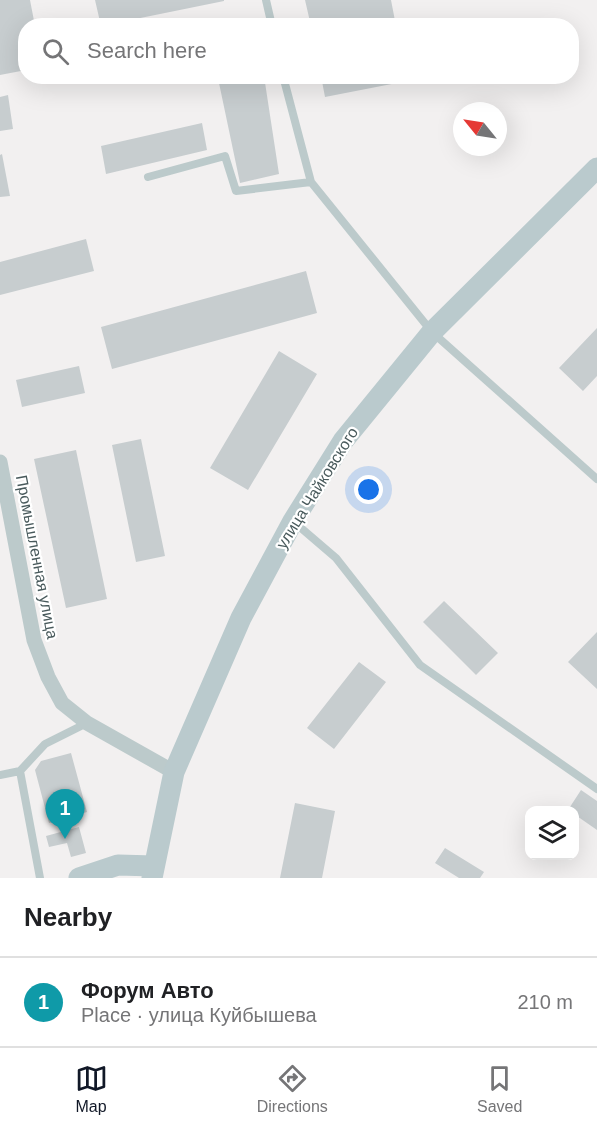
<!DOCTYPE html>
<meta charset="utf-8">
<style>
body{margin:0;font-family:Helvetica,sans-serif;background:#f6f6f6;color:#202124}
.controls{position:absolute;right:18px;bottom:18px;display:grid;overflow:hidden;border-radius:12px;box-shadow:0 6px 24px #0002}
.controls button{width:54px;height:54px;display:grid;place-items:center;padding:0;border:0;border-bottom:2px solid #e0e0e0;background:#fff;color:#202124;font:30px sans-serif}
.compass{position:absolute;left:453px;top:102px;width:54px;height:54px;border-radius:50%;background:#fff;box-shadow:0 6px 24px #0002;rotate:300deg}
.you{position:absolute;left:369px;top:490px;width:21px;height:21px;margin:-15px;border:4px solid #fff;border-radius:50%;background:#1a73e8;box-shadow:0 0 0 9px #1a73e833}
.badge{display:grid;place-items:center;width:39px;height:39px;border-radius:50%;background:#111827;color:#fff;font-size:20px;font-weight:700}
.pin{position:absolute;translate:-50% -50px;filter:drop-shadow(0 2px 3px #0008)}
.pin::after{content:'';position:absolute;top:32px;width:21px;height:18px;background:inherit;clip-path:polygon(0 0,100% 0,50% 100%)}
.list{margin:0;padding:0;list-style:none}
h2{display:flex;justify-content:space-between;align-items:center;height:78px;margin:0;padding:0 24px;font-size:26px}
h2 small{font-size:20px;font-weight:400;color:#757577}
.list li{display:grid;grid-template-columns:39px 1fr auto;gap:18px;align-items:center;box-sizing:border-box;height:90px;padding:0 24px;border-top:2px solid #e0e0e0}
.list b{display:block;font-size:22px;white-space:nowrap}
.list p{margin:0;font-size:20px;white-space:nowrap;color:#757577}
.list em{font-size:20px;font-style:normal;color:#757577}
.icon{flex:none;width:33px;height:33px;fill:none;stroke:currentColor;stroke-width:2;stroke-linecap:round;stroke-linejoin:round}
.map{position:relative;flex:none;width:597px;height:878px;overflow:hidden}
.search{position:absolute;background:#fff;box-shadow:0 6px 24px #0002;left:18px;right:18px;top:18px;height:66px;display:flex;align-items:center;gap:15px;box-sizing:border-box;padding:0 21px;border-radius:24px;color:#757577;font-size:22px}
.sheet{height:168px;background:#fff}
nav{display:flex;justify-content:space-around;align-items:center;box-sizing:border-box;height:84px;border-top:2px solid #e0e0e0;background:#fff;font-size:16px;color:#757577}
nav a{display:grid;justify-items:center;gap:3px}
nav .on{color:#111827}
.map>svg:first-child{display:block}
.building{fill:#c7cdcf}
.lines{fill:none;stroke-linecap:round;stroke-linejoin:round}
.service{stroke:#bccacb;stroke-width:8}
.minor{stroke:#bccacb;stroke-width:15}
.secondary{stroke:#bacacd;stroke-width:21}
.labels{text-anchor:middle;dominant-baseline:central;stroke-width:4.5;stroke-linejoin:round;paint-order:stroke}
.street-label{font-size:16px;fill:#495a5c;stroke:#fff}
</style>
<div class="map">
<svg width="597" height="878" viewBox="0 0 597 878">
<rect width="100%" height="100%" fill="#f2f0f0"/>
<path class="building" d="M0,0H30L35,26H26V70L0,75Z
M95,0H224V1L101,26Z
M305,0H391L396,26H311Z
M258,76H264L279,174L240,183L219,83Z
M321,76H406L407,81L325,97Z
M8,95L13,129L0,131V97Z
M202,123L207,150L106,174L101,146Z
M2,154L10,196L0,197V155Z
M86,239L94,271L0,295V262Z
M306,271L317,313L112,369L101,327Z
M597,328V376L583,391L559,368Z
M279,351L317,374L248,490L210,468Z
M79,366L85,393L22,407L16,380Z
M141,439L165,556L136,562L112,445Z
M76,450L107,599L66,608L34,459Z
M444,601L498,653L476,675L423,622Z
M597,632V689L568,662Z
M359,662L386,682L334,749L307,728Z
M71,753L87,812L49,823L35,770L41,761Z
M581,790L597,801V830L574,814V810H568Z
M295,803L335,811L322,878H280Z
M79,827L86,853L71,857L67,843L49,847L46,836Z
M445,848L484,872L480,878H459L435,863Z"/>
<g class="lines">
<path class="service" d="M266,0L272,26
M283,76L311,182L432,332L597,479
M148,177L225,156L236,191L311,182
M294,522L336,558L420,665L597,789
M20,771L40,878
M0,775L20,771L45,744L87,723"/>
<path class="minor" d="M0,462L34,640L48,677L62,703L87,723L174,772"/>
<path class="secondary" d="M79,878L118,865L154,866
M152,878L174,772L241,618L293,521L343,441L432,332L597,168"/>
</g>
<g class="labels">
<g class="street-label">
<text transform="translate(317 488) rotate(-58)">улица Чайковского</text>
<text transform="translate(37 557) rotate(79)">Промышленная улица</text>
</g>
</g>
</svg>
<div class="controls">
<button><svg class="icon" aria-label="layers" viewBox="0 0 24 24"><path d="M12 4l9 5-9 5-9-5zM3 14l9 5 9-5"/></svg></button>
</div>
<svg class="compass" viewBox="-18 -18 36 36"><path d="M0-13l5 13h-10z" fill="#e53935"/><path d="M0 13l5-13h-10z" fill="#757577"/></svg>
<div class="you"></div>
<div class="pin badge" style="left:65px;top:839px;background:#0f9aa8">1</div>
<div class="search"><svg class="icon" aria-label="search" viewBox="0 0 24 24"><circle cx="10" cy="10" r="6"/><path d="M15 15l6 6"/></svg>Search here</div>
</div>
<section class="sheet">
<h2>Nearby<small></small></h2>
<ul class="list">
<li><span class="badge" style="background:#0f9aa8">1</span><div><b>Форум Авто</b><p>Place · улица Куйбышева</p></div><em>210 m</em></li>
</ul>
</section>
<nav>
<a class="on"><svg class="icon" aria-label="map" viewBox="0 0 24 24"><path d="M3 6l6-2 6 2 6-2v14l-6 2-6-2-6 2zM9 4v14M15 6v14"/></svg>Map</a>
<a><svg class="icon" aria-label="directions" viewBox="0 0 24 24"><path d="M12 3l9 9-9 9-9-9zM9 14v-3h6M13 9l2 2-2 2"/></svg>Directions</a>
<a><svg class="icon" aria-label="saved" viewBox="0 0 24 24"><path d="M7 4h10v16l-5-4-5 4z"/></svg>Saved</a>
</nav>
